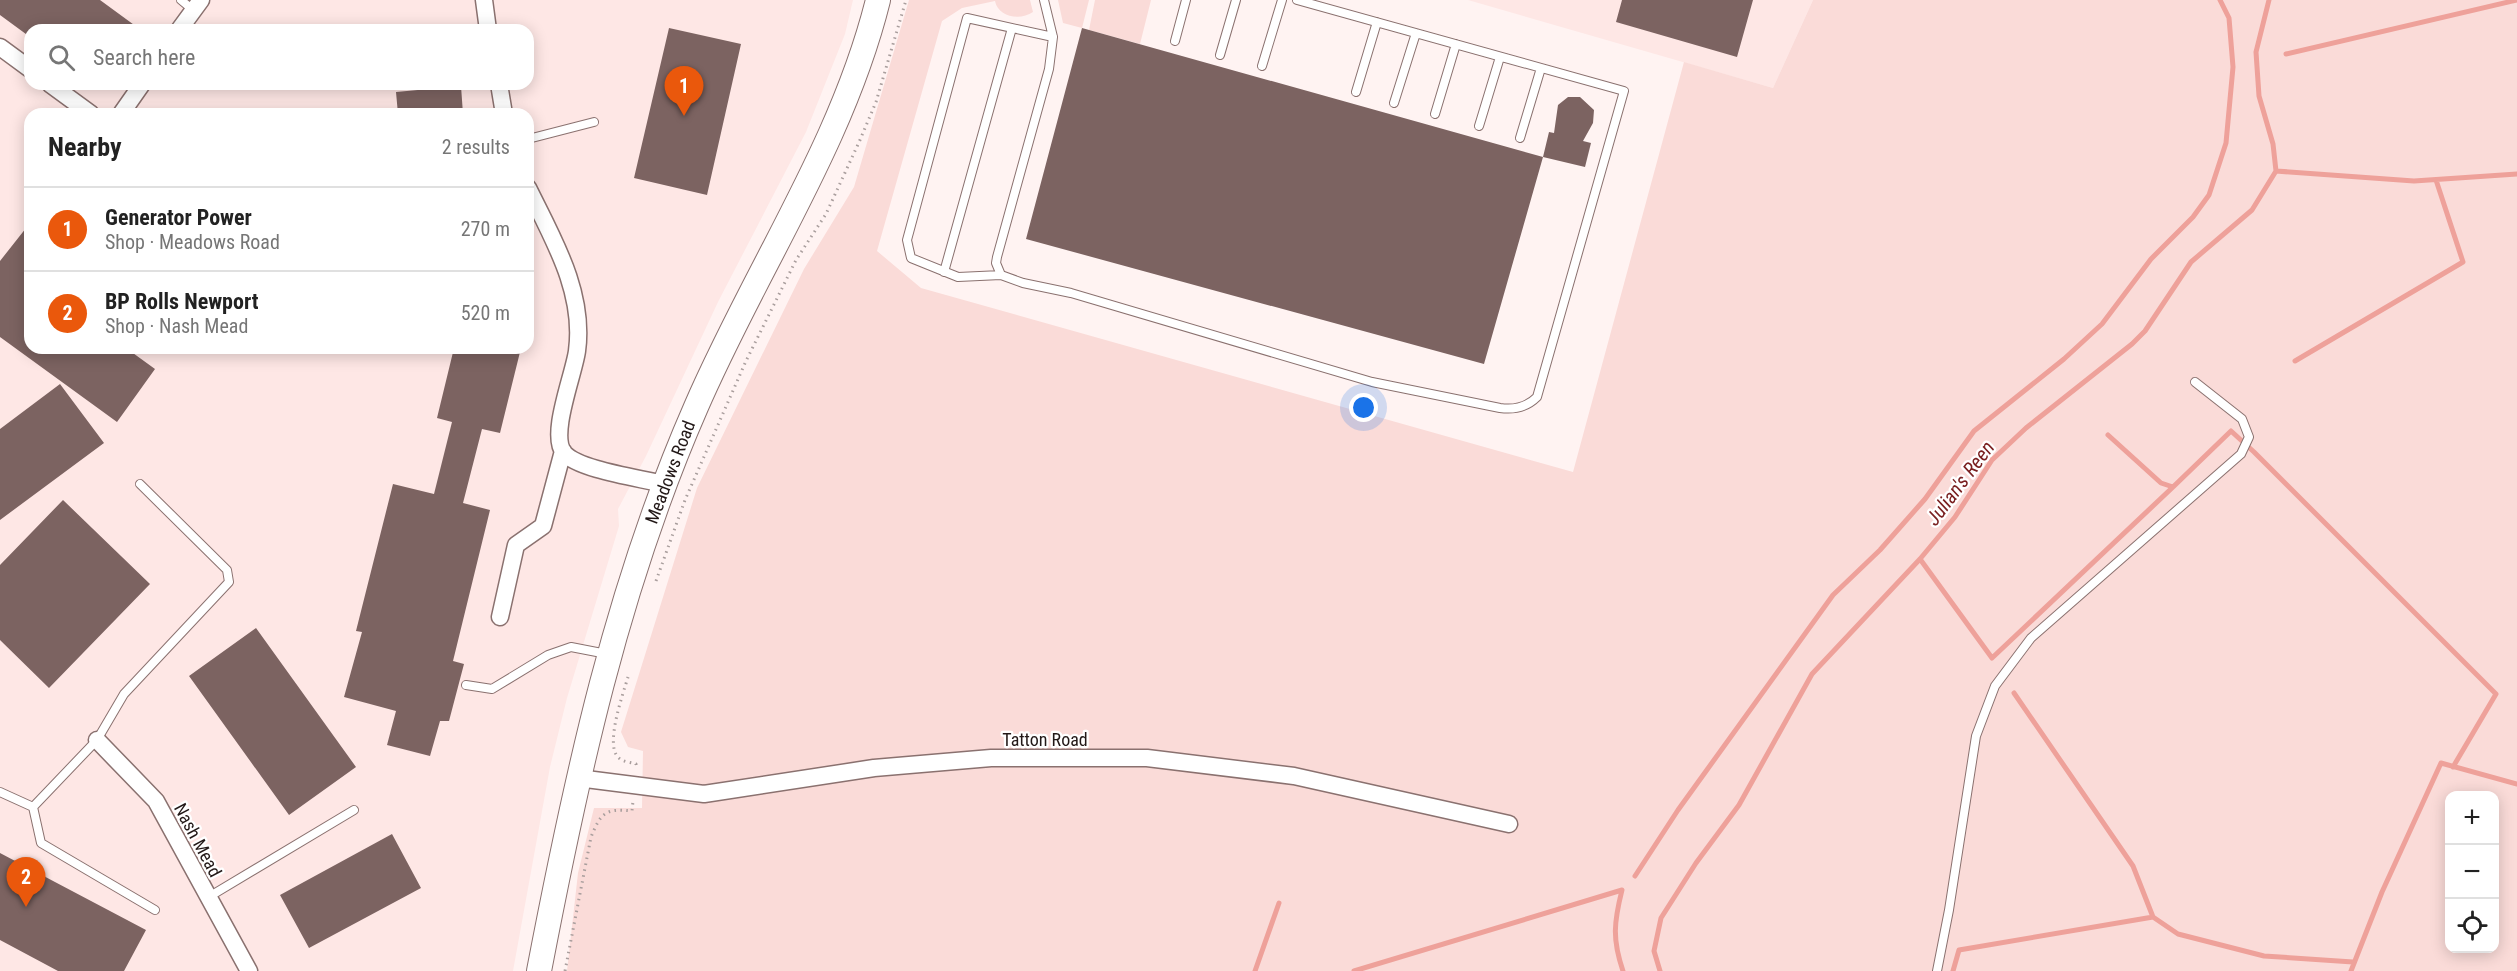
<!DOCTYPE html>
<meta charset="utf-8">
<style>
body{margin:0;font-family:"Roboto Condensed",sans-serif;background:#f6f6f6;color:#222}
.controls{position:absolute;right:18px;bottom:18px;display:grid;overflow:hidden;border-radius:12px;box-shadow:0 3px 15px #0003}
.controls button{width:54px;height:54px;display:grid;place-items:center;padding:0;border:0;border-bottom:2px solid #e0e0e0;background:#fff;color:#222;font:30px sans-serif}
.you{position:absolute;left:1364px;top:408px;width:21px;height:21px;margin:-15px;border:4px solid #fff;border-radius:50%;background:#1a73e8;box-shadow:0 0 0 9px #1a73e833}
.badge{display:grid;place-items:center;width:39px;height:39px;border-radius:50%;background:#ea580c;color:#fff;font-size:20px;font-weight:700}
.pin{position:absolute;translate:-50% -50px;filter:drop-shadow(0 2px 3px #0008)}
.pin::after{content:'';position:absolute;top:32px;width:21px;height:18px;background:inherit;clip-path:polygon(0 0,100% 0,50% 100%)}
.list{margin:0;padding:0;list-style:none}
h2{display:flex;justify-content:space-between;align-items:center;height:78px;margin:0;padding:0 24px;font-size:26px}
h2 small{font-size:20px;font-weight:400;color:#767676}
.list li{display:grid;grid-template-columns:39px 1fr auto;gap:18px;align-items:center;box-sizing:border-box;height:84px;padding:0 24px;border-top:2px solid #e0e0e0}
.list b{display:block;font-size:22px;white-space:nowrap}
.list p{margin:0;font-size:20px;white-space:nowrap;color:#767676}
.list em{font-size:20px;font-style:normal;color:#767676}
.icon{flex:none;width:33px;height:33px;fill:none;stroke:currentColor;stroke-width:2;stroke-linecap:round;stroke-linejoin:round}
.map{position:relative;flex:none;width:2517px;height:971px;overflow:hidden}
.search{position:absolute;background:#fff;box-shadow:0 3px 15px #0003;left:24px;top:24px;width:510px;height:66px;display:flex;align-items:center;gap:15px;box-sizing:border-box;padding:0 21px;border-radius:18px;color:#767676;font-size:22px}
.panel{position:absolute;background:#fff;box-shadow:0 3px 15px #0003;left:24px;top:108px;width:510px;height:246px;border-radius:18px}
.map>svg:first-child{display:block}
.built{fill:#fee7e5;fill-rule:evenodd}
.green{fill:#fadbd8;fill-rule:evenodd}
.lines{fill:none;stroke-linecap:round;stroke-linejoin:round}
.stream{stroke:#eea19a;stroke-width:5}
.building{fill:#7c6361}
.lane-casing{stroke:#8a716f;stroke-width:10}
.street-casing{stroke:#8a716f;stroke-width:19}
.secondary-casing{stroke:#8a716f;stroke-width:26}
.path{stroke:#a99e9d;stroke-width:3;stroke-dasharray:1.5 4.5;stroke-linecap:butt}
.lane{stroke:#fff;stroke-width:8}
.street{stroke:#fff;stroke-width:16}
.secondary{stroke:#fff;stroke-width:24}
.labels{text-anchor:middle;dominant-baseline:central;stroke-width:4.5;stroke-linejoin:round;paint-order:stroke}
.street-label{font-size:18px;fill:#221817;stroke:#fff}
.water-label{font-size:20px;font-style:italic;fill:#7a2121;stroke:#fff}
</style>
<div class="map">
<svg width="2517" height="971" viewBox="0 0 2517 971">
<rect width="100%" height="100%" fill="#fff3f2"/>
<path class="built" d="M0,0H853L845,34L806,132L718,302L646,456L618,509L619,526L567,698L550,767L513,971H0ZM30,30H528V84H30ZM30,114H528V348H30Z
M1468,0H1813L1773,88Z"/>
<path class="green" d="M909,0H1030L1033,12C1020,21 998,17 995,1L962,8L942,21L877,251L921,288L1573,472L1684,62L1773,88L1813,0H2517V971H567L578,873L594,808H642L643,751L628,747L621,732L697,488L804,269L854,187ZM2450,796H2494V948H2450Z
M1058,0H1089L1082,28L1063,23Z
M1095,0H1151L1140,44L1089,30Z"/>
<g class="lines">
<path class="stream" d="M2286,54L2517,0
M2276,171L2414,181L2517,174
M2295,361L2463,262L2436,180
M2108,435L2161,483L2173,487L2231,431L2254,452L2496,694L2453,767
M1920,559L1992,658L2173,487
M2014,693L2133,866L2153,917L2178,934L2264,956L2353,962
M1635,876L1678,810L1833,595L1880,550L1925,499L1974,431L2064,359L2102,324L2151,259L2193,217L2209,195L2226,143L2233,67L2229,18L2220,0
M1255,971L1279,903
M1354,971L1622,890C1614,922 1612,939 1623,971
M1660,971L1654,951L1661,918L1696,863L1739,805L1812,674L1920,559L1955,517L1992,460L2026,428L2132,344L2145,331L2191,262L2252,210L2276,171L2273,144L2259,96L2256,52L2269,0
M1953,971L1959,950L2153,917
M2351,971L2382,892L2441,763L2517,784"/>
</g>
<path class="building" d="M0,0H100L141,30H30V37L0,15Z
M1622,0H1753L1737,57L1616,22Z
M669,28L741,44L707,195L634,178Z
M1082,28L1543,157L1484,364L1026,239Z
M461,86L463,114H398L396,92Z
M1568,97H1580L1594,110L1593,123L1583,141L1591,143L1585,167L1543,157L1549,132L1554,133L1558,105Z
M30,223V348H126L155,369L117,422L0,337V261Z
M454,348H521L500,433L482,429L463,503L490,510L453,661L464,664L449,721H440L430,756L387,745L396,711L344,697L362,632L356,631L393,484L434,494L452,422L437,418Z
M60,384L104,443L0,520V429Z
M63,500L150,584L49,688L0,640V565Z
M256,628L356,767L289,815L189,676Z
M392,834L421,888L309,948L280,895Z
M0,853L146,930L124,971H58L0,940Z"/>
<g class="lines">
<g class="lane-casing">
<path id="lane" d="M181,0L193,10
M1044,0L1053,37L1049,69L997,257L996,263L1001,275L1023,283L1071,293L1372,382L1500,408C1514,410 1527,407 1537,397L1624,91L1297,0
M1175,41L1186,0
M1220,55L1236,0
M1262,66L1282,0
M1356,92L1377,22
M1394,103L1416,33
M1435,114L1456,44
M1479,126L1500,57
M1520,138L1541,68
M528,139L594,122
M944,272L1012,28
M1001,275L958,277L911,258L907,240L967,18L1053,37
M140,484L227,570L229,582L124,694L97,740L33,807L41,843L155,910
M466,685L492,689L548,655L571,647L607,654
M0,792L33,807
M207,898L354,810
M1937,971L1949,910L1976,736L1995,686L2031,638L2241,454L2249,437L2242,419L2195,382"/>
</g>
<g class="street-casing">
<path id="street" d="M484,0L488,30
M179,30L201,0
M0,47L30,69
M50,84L91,114
M499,84L504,114
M121,114L142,84
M528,188C553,239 585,292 577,351C574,374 549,435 564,453C579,470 640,478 663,484
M500,617L516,545L543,526L563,451
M97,740L156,801L249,971
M578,778L704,794L874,768L991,758H1147L1294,776L1509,824"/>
</g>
<g class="secondary-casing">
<path id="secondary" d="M539,971C576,778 617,587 696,407C755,270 842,145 878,0"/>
</g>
<path class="path" d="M656,581L685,500L746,361L796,260L826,214L860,140L876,102L906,0
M628,677C623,694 605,744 618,757C622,762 630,762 636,764V768
M565,971L591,837C601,813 605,808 632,811L633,801"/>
<use href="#lane" class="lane"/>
<use href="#street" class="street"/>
<use href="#secondary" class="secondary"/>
</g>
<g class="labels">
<g class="street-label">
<text transform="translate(670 472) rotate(-69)">Meadows Road</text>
<text x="1045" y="739">Tatton Road</text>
<text transform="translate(198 840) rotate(62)">Nash Mead</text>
</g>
<g class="water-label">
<text transform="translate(1960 483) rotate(-53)">Julian's Reen</text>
</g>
</g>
</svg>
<div class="controls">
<button>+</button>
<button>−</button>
<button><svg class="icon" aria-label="locate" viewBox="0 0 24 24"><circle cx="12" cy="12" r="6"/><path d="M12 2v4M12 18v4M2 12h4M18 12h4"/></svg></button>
</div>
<div class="you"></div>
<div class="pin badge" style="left:684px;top:116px">1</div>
<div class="pin badge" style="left:26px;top:907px">2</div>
<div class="search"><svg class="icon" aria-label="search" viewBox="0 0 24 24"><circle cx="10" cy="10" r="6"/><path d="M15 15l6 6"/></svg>Search here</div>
<section class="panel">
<h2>Nearby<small>2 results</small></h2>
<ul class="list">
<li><span class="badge">1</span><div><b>Generator Power</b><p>Shop · Meadows Road</p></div><em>270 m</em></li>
<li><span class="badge">2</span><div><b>BP Rolls Newport</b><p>Shop · Nash Mead</p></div><em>520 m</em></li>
</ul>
</section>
</div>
